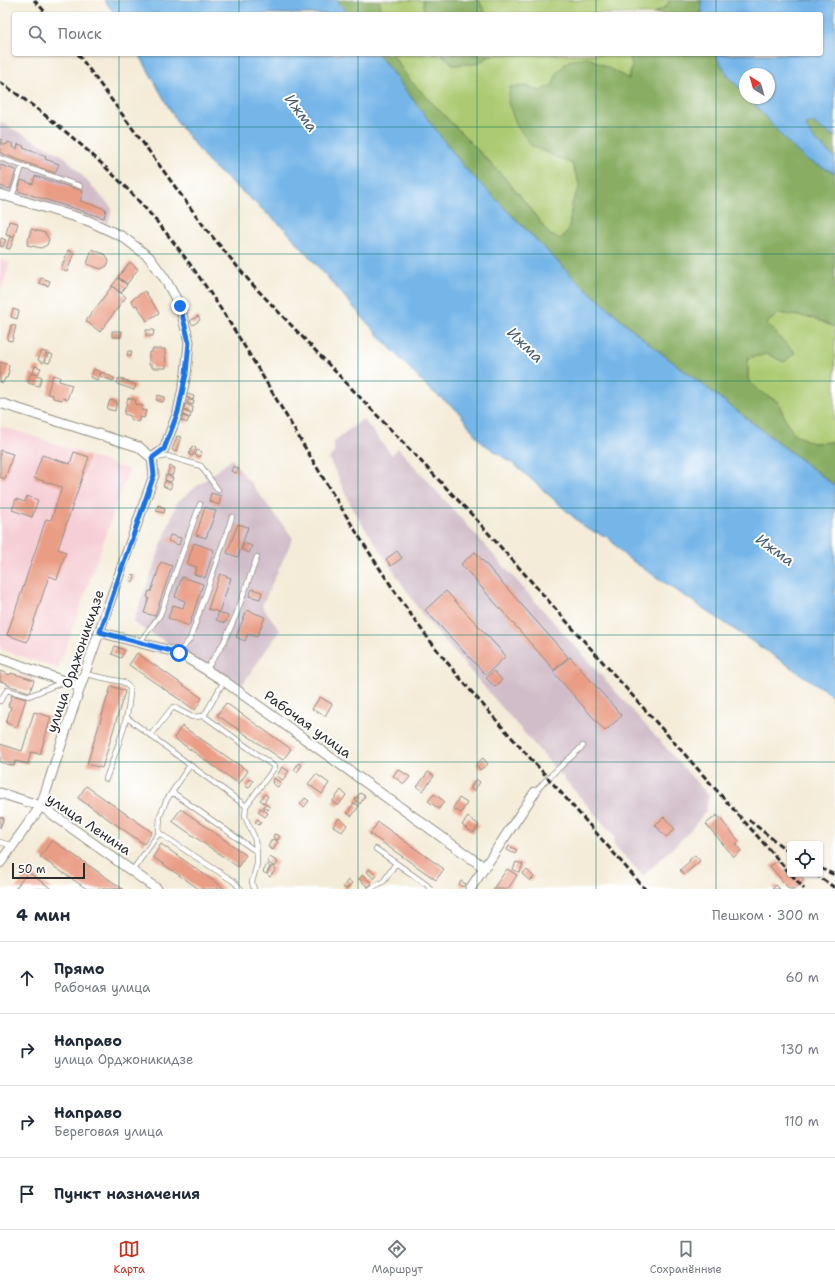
<!DOCTYPE html>
<html lang="ru">
<meta charset="utf-8">
<style>
body{margin:0;font-family:"Shantell Sans",sans-serif;background:#f2f2f3;color:#1f2937}
.controls{position:absolute;right:12px;bottom:12px;display:grid;overflow:hidden;border-radius:4px;box-shadow:0 1px 3px #0004}
.controls button{width:36px;height:36px;display:grid;place-items:center;padding:0;border:0;border-bottom:1px solid #e0e1e3;background:#fff;color:#1f2937;font:20px sans-serif}
.compass{position:absolute;left:739px;top:68px;width:36px;height:36px;border-radius:50%;background:#fff;box-shadow:0 1px 3px #0004;rotate:323deg}
.scale{position:absolute;left:12px;bottom:10px;width:73px;box-sizing:border-box;padding-left:4px;border:2px solid #2b2b2b;border-top:0;font-size:11px;line-height:14px;white-space:nowrap;color:#2b2b2b;-webkit-text-stroke:3px #fff;paint-order:stroke}
.stop{position:absolute;width:12px;height:12px;margin:-9px;border:3px solid #1a73e8;border-radius:50%;background:#fff}
.stop.end{background:#1a73e8;border-color:#fff;box-shadow:0 1px 4px #0008}
.list{margin:0;padding:0;list-style:none}
h2{display:flex;justify-content:space-between;align-items:center;height:52px;margin:0;padding:0 16px;font-size:17px}
h2 small{font-size:13px;font-weight:400;color:#747a83}
.list li{display:grid;grid-template-columns:26px 1fr auto;gap:12px;align-items:center;box-sizing:border-box;height:72px;padding:0 16px;border-top:1px solid #e0e1e3}
.list b{display:block;font-size:15px;white-space:nowrap}
.list p{margin:0;font-size:13px;white-space:nowrap;color:#747a83}
.list em{font-size:13px;font-style:normal;color:#747a83}
.icon{flex:none;width:22px;height:22px;fill:none;stroke:currentColor;stroke-width:2;stroke-linecap:round;stroke-linejoin:round}
.map{position:relative;flex:none;width:835px;height:889px;overflow:hidden}
.search{position:absolute;background:#fff;box-shadow:0 1px 3px #0004;left:12px;right:12px;top:12px;height:44px;display:flex;align-items:center;gap:10px;box-sizing:border-box;padding:0 14px;border-radius:4px;color:#747a83;font-size:15px}
.sheet{height:340px;background:#fff}
nav{display:flex;justify-content:space-around;align-items:center;box-sizing:border-box;height:56px;border-top:1px solid #e0e1e3;background:#fff;font-size:11px;color:#747a83}
nav a{display:grid;justify-items:center;gap:2px}
nav .on{color:#c8321e}
.map>svg:first-child{display:block}
.built{fill:#f6cfd6}
.industrial{fill:#d1bdc9}
.green{fill:#acca71;stroke:#6c7a4e}
.forest{fill:#89ae63;stroke:#5a6c47}
.water{fill:#74b5e8;stroke:#50708a}
.building{fill:#ea9d85}
.lines{fill:none;stroke-linecap:round;stroke-linejoin:round}
.service-casing{stroke:#908c82;stroke-width:6}
.minor-casing{stroke:#908c82;stroke-width:11}
.service{stroke:#fff;stroke-width:4.5}
.minor{stroke:#fff;stroke-width:9}
.rail{stroke:#2b2b2b;stroke-width:3;stroke-dasharray:6 3;stroke-linecap:butt}
.route{stroke:#1a73e8;stroke-width:5}
.grid{fill:none;stroke:#0f766e;stroke-width:1;stroke-opacity:0.55}
.labels{text-anchor:middle;dominant-baseline:central;stroke-width:4;stroke-linejoin:round;paint-order:stroke}
.street-label{font-size:14px;fill:#2b2b2b;stroke:#fff}
.water-label{font-size:15px;font-style:italic;fill:#455b6d;stroke:#fff}
</style>
<div class="map">
<svg width="835" height="889" viewBox="0 0 835 889">
<rect width="100%" height="100%" fill="#fff"/>
<filter id="ink" filterUnits="userSpaceOnUse"><feTurbulence type="fractalNoise" baseFrequency=".025" numOctaves="2"/><feDisplacementMap in="SourceGraphic" scale="8" xChannelSelector="R" yChannelSelector="G"/><feConvolveMatrix kernelMatrix="1 2 1 2 8 2 1 2 1" color-interpolation-filters="sRGB"/></filter>
<filter id="wash" filterUnits="userSpaceOnUse"><feTurbulence type="fractalNoise" baseFrequency=".012" numOctaves="4" result="noise"/><feDisplacementMap in="SourceGraphic" scale="16" xChannelSelector="R" yChannelSelector="G"/><feGaussianBlur stdDeviation="0.9" result="paint"/><feColorMatrix in="noise" values="0 0 0 0 0 0 0 0 0 0 0 0 0 0 0 0 0 1.4 0 .05"/><feComposite in="paint" operator="in"/></filter>
<g filter="url(#wash)">
<rect width="100%" height="100%" fill="#f4ecd8"/>
<path class="built" d="M0,259L10,262L0,296Z
M0,426L27,434L129,470L58,669L0,649Z"/>
<path class="industrial" d="M0,122L65,157L112,208L108,223L0,189Z
M363,419L392,455L398,448L709,796L705,812L688,833L643,876L613,844L615,837L464,664L422,614L353,510L329,458L334,453V441Z
M232,459L293,538L262,606L280,630L242,685L133,623L177,502Z"/>
<path class="green" d="M378,0H423L424,14H380V3Z
M479,0H670L666,7L653,14H486Z
M392,54H441L454,65L492,55L493,54H629L632,66L629,79L587,57L558,71L552,86L540,91L527,86L532,146L572,164L580,186L572,203L569,229L561,240L550,235L521,197L500,173L408,78Z
M779,313L813,318L835,327V442L812,443L794,434L787,423L778,402L762,393L748,380V358L767,354L784,362L795,352L778,336L767,323Z"/>
<path class="forest" d="M337,0H378L380,3V14H348Z
M423,0H479L486,14H424Z
M670,0H701L702,14H653L666,7Z
M378,54H392L408,78L500,173L521,197L550,235L561,239L569,229L572,203L580,186L572,164L532,146L517,126L508,103L510,87L527,86L540,91L552,86L558,71L569,61L587,57L629,79L632,66L629,54H715L729,77L745,94V98H749L765,115L829,170L835,173V327L813,318L779,313L767,323L778,336L795,353L784,362L767,354L748,358V380L762,393L778,402L787,423L794,434L812,443L835,442V486L647,342L574,278L465,168Z
M441,54H493L492,55L476,64L454,65Z
M811,122L835,137V158L811,136L806,126Z"/>
<path class="water" d="M104,0H337L348,14H115Z
M701,0H835V137L811,122L806,126L811,136L835,158V173L805,159L787,142L749,98H769V74H745V94L729,77L715,54H821V14H702Z
M139,54H378L465,168L574,278L647,342L835,486V697L625,556L608,537L587,529L515,465L481,442L457,410L428,388L378,335L285,229L209,163L177,122Z"/>
<g id="blocks">
<path class="building" d="M0,139L3,140L1,143L6,145L8,142L13,144L12,147L17,149L18,144L24,146L23,148L46,156L45,159L59,164L55,173L0,153Z
M0,165L16,170L10,189L0,186Z
M35,176L83,191L80,201L106,209L104,218L18,191L21,180L33,184Z
M9,221L18,223L14,237L6,235Z
M31,229L45,233L49,239L47,245L41,248L27,245Z
M10,236L14,238L10,249L6,248Z
M1,238L6,240L3,247L0,246Z
M92,249L106,255L109,261L107,266L101,269L87,264Z
M68,250L74,253L67,272L61,269Z
M130,262L138,269L127,284L118,277Z
M41,278L50,281L48,286L39,283Z
M118,278L127,285L121,293L112,286Z
M112,286L126,297L100,332L86,321Z
M145,291L159,313L147,321L137,305L135,306L131,300Z
M13,309L19,311L17,319L11,317Z
M198,316L200,320L193,325L190,321Z
M11,325L16,326L12,341L7,340Z
M146,330H154L153,336H146Z
M112,331H122L121,337H112Z
M152,349H165L166,368H152V365H149V352H152Z
M42,351L47,353L43,363L38,360Z
M128,351H132L131,356H127Z
M49,353L53,355L49,363L45,362Z
M0,362L9,365L8,370H9L7,378H5L3,383L0,382Z
M35,366L41,368L38,374L33,372Z
M94,369L101,372L97,380L90,377Z
M102,372L114,378L113,381L100,376Z
M31,373L42,377L39,386L28,383Z
M53,375L60,377L59,381L72,385L67,400L63,398L62,400L53,398V395L47,394Z
M119,378L136,385L134,390L117,384Z
M187,394L194,396L193,400L186,397Z
M158,395L165,397L163,402L156,400Z
M128,398L136,400L135,404L143,406L141,410L146,411L144,418L140,417L138,422L130,419L131,416L124,414Z
M110,400L117,402L115,411L107,409Z
M188,400L194,401L193,405L187,403Z
M185,404L193,407L192,413L184,410Z
M184,411L191,414L190,418L183,415Z
M183,416L189,418L187,423L181,420Z
M177,436L181,437L176,452L172,450Z
M192,446L196,448L193,456L189,455Z
M0,450L13,454L5,479L0,477Z
M197,450L202,452L200,457L195,455Z
M74,452L89,457L58,549L66,552L57,579L49,576L27,642L7,635L46,519L51,520L62,487L34,478L42,455L70,464Z
M170,466L175,468L172,476L167,474Z
M233,466L239,469L236,473L231,471Z
M166,475L173,478L171,482L165,480Z
M165,481L172,484L170,489L163,486Z
M211,493L221,496L219,505L209,501Z
M27,496L38,500L32,517L12,510L16,499L25,502Z
M158,505L165,508L164,513L156,511Z
M205,507L216,511L206,538L196,535Z
M238,524L248,527L238,557L227,553Z
M170,535L181,538L179,545L168,541Z
M194,543L214,550L205,578L194,574L197,567L187,564Z
M244,543L252,546L249,553L242,550Z
M397,551L402,558L391,566L386,559Z
M475,552L568,657L554,670L461,564Z
M161,562L172,566L155,616L144,613L149,598L147,597L149,591L151,592Z
M132,574L135,575L133,582L130,580Z
M220,574L231,578L219,612L208,609Z
M182,577L203,584L189,626L168,618L173,605L183,608L185,601L175,597Z
M252,589L262,592L260,599L249,596Z
M446,591L506,656L486,675L425,610Z
M247,610L265,617L257,637L248,634L245,641L236,637Z
M219,612L228,616L225,623L216,620Z
M115,646L125,650L121,658L112,654Z
M137,653L202,698L195,710L129,665Z
M570,657L622,716L605,731L553,672Z
M0,671L10,675L11,673L34,680L30,692L7,685V683L0,681Z
M494,671L502,680L495,687L486,678Z
M111,686L125,691L102,768L87,764Z
M12,695L26,699L17,727L6,723L11,707L8,706Z
M320,697L332,704L325,716L312,709Z
M226,703L291,749L283,760L217,715Z
M34,712L51,717L40,754L31,752L28,764L15,761L14,766L0,762V744L22,751Z
M182,726L248,771L239,784L174,738Z
M483,758L488,764L480,770L476,764Z
M298,763L302,765L297,772L294,770Z
M282,767L289,771L283,780L277,776Z
M398,769L410,777L404,784L393,776Z
M428,772L434,776L423,791L417,787Z
M316,774L329,783L322,794L308,784Z
M274,778L281,783L278,787L272,783Z
M249,779L253,781L249,788L245,786Z
M476,779L480,782L474,791L470,788Z
M86,786L152,832L144,844L78,798Z
M341,790L346,795L338,806L332,802Z
M360,793L365,796L360,804L355,800Z
M265,794L268,796L264,803L260,800Z
M434,794L444,801L439,809L428,801Z
M305,798L309,801L304,807L300,804Z
M459,798L467,803L461,813L453,808Z
M354,803L359,806L352,816L347,813Z
M265,804L270,807L268,810L263,807Z
M261,808L268,813L265,817L258,812Z
M181,809L246,855L238,867L172,821Z
M717,815L739,841L736,844L741,851L734,857L706,824Z
M0,817L4,818L0,828Z
M468,817L479,825L473,833L462,825Z
M664,817L675,829L666,837L655,825Z
M339,818L347,825L342,832L333,826Z
M258,819L261,822L259,825L255,822Z
M378,822L444,869L436,880L370,834Z
M274,834L280,836L278,840L273,837Z
M272,839L278,841L273,850L268,847Z
M52,840L123,889H87L40,857Z
M161,844L225,889H199L153,857Z
M509,846L517,850L515,854L507,850Z
M695,855L700,861L684,875L680,870L690,861L689,860Z
M270,857L278,862L275,867L267,862Z
M778,861L789,875L799,874L804,880L794,889H789L770,866Z
M516,862L523,864L520,872L513,870Z
M267,864L270,867L266,874L263,872Z
M272,866L276,869L270,877L267,874Z
M369,869L377,875L374,879L367,872Z
M507,869L517,875L508,889H493Z
M527,870L534,877L530,881L522,874Z
M28,872L52,889H15Z
M363,875L372,883L368,887L359,879Z
M348,880L352,883L347,889H346L343,887Z
M461,881L466,884L463,887L459,884Z
M776,885L780,889H772Z"/>
</g>
</g>
<g filter="url(#ink)">
<use href="#blocks" fill-opacity="0" stroke="#908c82" stroke-width="1"/>
<g class="lines">
<g class="service-casing">
<path id="service" d="M0,158L80,186
M12,197L22,166
M156,458L167,456L201,466L218,490
M139,643L160,615L200,504
M179,653L190,639L232,517
M206,670L224,642L236,615L257,557
M85,674L123,682L130,688C130,719 116,750 106,779
M0,701L7,690L29,696L63,682
M204,716L224,681
M126,717L190,765L246,806
M151,735L173,707L192,717L204,716L275,767L246,806L245,817L254,836L257,852V864L252,882L254,889
M172,792L257,852
M535,792L548,778L583,746
M159,833L233,881L241,889
M0,842L13,846
M376,849L427,885L430,889
M132,871L159,833L160,816L166,801L190,765
M370,889L384,881L396,863"/>
</g>
<g class="minor-casing">
<path id="minor" d="M0,194L89,221L123,237L149,257L165,279L180,306L189,342L186,374L178,412L164,449L152,458
M0,403L139,447L152,458
M99,632L179,653L224,681L485,868
M0,658L80,687
M0,793L41,806L157,889
M0,863L41,806L80,687L154,475L152,458
M470,889L535,792"/>
</g>
<use href="#service" class="service"/>
<use href="#minor" class="minor"/>
<path class="rail" d="M34,0L47,14
M78,54L206,229L251,283L474,517L790,873
M0,82C56,121 107,164 152,216C201,273 240,338 278,402C319,471 359,540 405,606C439,656 480,702 521,748C563,794 604,842 645,889
M749,820L790,853
M820,868L835,875
M791,874L804,889
M815,874L835,888"/>
</g>
</g>
<g class="lines" filter="url(#ink)">
<path class="route" d="M179,653L100,632L154,475L152,458L164,449L178,412L186,374L189,342L180,306"/>
</g>
<path class="grid" d="M119,0V14M239,0V14M358,0V14M477,0V14M596,0V14M716,0V14M119,54V889M239,54V889M358,54V889M477,54V889M596,54V889M716,54V889M0,127H835M0,254H835M0,381H835M0,508H835M0,635H835M0,762H835"/>
<g class="labels">
<g class="street-label">
<text transform="translate(75 661) rotate(-71)">улица Орджоникидзе</text>
<text transform="translate(308 724) rotate(36)">Рабочая улица</text>
<text transform="translate(89 824) rotate(34)">улица Ленина</text>
</g>
<g class="water-label">
<text transform="translate(301 113) rotate(53)">Ижма</text>
<text transform="translate(525 345) rotate(44)">Ижма</text>
<text transform="translate(775 550) rotate(36)">Ижма</text>
</g>
</g>
</svg>
<div class="controls">
<button><svg class="icon" aria-label="locate" viewBox="0 0 24 24"><circle cx="12" cy="12" r="6"/><path d="M12 2v4M12 18v4M2 12h4M18 12h4"/></svg></button>
</div>
<svg class="compass" viewBox="-18 -18 36 36"><path d="M0-13l5 13h-10z" fill="#e53935"/><path d="M0 13l5-13h-10z" fill="#747a83"/></svg>
<div class="scale">50 m</div>
<div class="stop" style="left:179px;top:653px"></div>
<div class="stop end" style="left:180px;top:306px"></div>
<div class="search"><svg class="icon" aria-label="search" viewBox="0 0 24 24"><circle cx="10" cy="10" r="6"/><path d="M15 15l6 6"/></svg>Поиск</div>
</div>
<section class="sheet">
<h2>4 мин<small>Пешком · 300 m</small></h2>
<ul class="list">
<li><svg class="icon" aria-label="ahead" viewBox="0 0 24 24"><path d="M12 20V5M6 11l6-6 6 6"/></svg><div><b>Прямо</b><p>Рабочая улица</p></div><em>60 m</em></li>
<li><svg class="icon" aria-label="right" viewBox="0 0 24 24"><path d="M7 20v-9h11M14 6l5 5-5 5"/></svg><div><b>Направо</b><p>улица Орджоникидзе</p></div><em>130 m</em></li>
<li><svg class="icon" aria-label="right" viewBox="0 0 24 24"><path d="M7 20v-9h11M14 6l5 5-5 5"/></svg><div><b>Направо</b><p>Береговая улица</p></div><em>110 m</em></li>
<li><svg class="icon" aria-label="arrive" viewBox="0 0 24 24"><path d="M6 21V4h12l-3 4 3 4H6"/></svg><div><b>Пункт назначения</b></div></li>
</ul>
</section>
<nav>
<a class="on"><svg class="icon" aria-label="map" viewBox="0 0 24 24"><path d="M3 6l6-2 6 2 6-2v14l-6 2-6-2-6 2zM9 4v14M15 6v14"/></svg>Карта</a>
<a><svg class="icon" aria-label="directions" viewBox="0 0 24 24"><path d="M12 3l9 9-9 9-9-9zM9 14v-3h6M13 9l2 2-2 2"/></svg>Маршрут</a>
<a><svg class="icon" aria-label="saved" viewBox="0 0 24 24"><path d="M7 4h10v16l-5-4-5 4z"/></svg>Сохранённые</a>
</nav>
